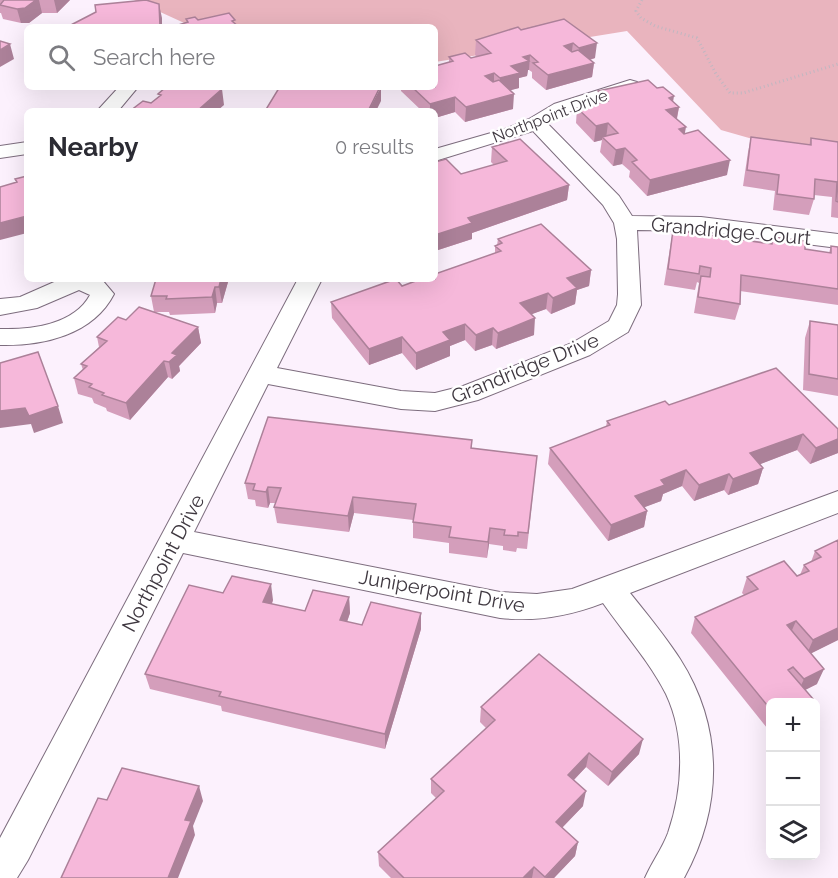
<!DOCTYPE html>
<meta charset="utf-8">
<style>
body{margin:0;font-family:Raleway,sans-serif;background:#f7f7f7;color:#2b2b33}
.controls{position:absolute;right:18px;bottom:18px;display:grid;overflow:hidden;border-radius:9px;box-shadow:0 6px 24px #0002}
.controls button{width:54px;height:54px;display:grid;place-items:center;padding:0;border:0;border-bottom:2px solid #e1e1e2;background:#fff;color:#2b2b33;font:30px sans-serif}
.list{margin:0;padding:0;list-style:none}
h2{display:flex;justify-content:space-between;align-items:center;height:78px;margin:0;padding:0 24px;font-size:26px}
h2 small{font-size:20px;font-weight:400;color:#7c7c81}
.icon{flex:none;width:33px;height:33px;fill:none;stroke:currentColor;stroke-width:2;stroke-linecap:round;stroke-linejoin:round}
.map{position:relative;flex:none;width:838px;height:878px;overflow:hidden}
.search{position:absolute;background:#fff;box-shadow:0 6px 24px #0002;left:24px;top:24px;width:414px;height:66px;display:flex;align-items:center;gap:15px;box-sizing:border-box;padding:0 21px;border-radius:9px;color:#7c7c81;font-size:22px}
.panel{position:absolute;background:#fff;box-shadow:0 6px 24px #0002;left:24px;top:108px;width:414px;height:174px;border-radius:9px}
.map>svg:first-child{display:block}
.green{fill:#e9b4be}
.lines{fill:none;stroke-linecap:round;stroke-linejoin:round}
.minor-casing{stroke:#7d6d7e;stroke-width:2}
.path{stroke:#c0b7c1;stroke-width:3;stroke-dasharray:1 3;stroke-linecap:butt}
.minor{fill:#fff;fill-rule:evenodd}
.wall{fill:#d49ebb}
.shaded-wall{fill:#ac8199}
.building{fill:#f6b8da;stroke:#ac8199;stroke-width:1.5}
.labels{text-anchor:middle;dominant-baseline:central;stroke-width:5;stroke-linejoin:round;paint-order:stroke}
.far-street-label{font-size:16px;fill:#3f3840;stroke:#fff}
.street-label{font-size:20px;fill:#3f3840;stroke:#fff}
</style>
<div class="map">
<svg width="838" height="878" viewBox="0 0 838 878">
<rect width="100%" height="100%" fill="#fcf1fd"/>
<path class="green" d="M134,0H838V163L721,130L627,31L435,62V27H193Z"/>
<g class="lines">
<g class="minor-casing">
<path id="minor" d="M630,80L637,82L639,86L637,90L568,112L548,124L619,196L632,216L701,217L838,234V248L701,231L637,230L641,305L628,332L590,355L478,400L435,411L401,409L268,384L194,532L500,592L537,594L572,589L838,491V513L630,593C647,614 665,636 680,659C724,728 723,807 684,878H645C652,862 662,849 668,833C683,790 686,736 666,694C649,661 624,633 603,603C569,616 537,622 500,618L183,553L28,860L17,878H0V838L298,279H322L277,368L401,391L435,393L463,386L572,343L609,321L617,305L618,294L617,239L614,223L603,205L533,131L435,161V149L505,129L529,119L554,104Z
M119,87H138L118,111H97Z
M27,142V154L0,158V146Z
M61,279H98L103,281L114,294C93,335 43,346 0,345V329C30,330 74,325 90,295L79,290L37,308L0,315V299L20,297Z"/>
</g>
<path class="path" d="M642,0L636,11L641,18L655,26L697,38L716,74L730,93H743L838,64"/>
<use href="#minor" class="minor"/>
</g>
<path class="wall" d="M0,0H70L57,13H42L29,23H21L3,19L1,13H0Z
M564,19L595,58L590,60L594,63L592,77L546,90L532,78V72L529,70H528L527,76L519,78V88L510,90L513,109L465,122L455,112L435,118V111H422L401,91V87H435L449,62V57L471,58L477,57L475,55L476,40Z
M598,91L673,102L679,107L677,119L685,133L727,175L647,196L629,177L630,171L622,164L613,166L600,152L602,140L594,142L576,123L577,108L597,103Z
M751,137L809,145L811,138L838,142V218L831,217L832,197L814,195V199L809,215L773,210L775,191L743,186L748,152Z
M492,147L569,185L567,200L472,233V239L435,251V162L461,174L494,165L491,162Z
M673,230L771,244L773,237L805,249L829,253L831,246L838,247V305L740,291V304L735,320L694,313L699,283L697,282L695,290L664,285Z
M498,239L591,270L589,286L577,290L575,304L551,314L546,309L531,314L534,335L496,349L492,345L475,351L465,340L450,346V356L416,370L402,353L369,365L332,318L331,302L402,286L495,253V246L497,245Z
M156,279H227L228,282L222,303H217L215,313L170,315L169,312H154L198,327L201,343L179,366L180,371L172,379L168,377L130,420L107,411L106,408L94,403L92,398L78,394L74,378L83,370L81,364L99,347L97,337L126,320L154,312L151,296Z
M810,321L838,325V409V396L803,390L805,338Z
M669,405L838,429V453L810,464L797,450L760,464L763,468L758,484L728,495L724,490L694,501L682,486L663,494L661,501L644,507L647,511L644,527L608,541L548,464L550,448L606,427L607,421Z
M472,440V448L537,456L527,549L517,548L516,552L503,550V546L489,544L487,558L449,553V543L413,538V520L354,513L349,532L277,523L274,507L276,503H270L268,508L256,506L255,500L248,499L245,483Z
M838,540V640L811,653L817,684L805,690L771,702V733L691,633L695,617L744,595L742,593L747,577L797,576L800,575L804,565L811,562L815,551Z
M223,593L273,600L272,604L305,611L349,597L350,613L347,622L362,625L421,613V629L385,749L222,711L221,706L150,689L145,674Z
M481,707L639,754L608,786L586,767L574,780L583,806L562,828L578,842L575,856L554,878H391L379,866L378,852L436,798L431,793V779L486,728L480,722Z"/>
<path class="shaded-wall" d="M36,0H39L42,13L29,23H21L17,9Z
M54,0H70L57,13Z
M159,4L162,18V27H159Z
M573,43L571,58L564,46Z
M597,43L595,58L577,63L579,48Z
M10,44L14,59L0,67V50Z
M530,55L529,70H528L527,76L519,78V88L500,93V78L511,66L523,57Z
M594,63L592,77L546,90L548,75Z
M494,73V88L485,76Z
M381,87V101L376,111H368Z
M222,89L224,105L217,111H197Z
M514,94L513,109L465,122L466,107Z
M674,96L672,108L679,107L676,122L663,125L669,98Z
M455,97V112L435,118V111H430V104Z
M608,123L606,139L602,137V140L594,142L596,126Z
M686,127L683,143L679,129Z
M625,148L622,164L613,166L616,150Z
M730,160L727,175L647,196L650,180Z
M569,185L567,200L472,233V239L435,251V235L468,218Z
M27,216V233L0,240V223Z
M591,270L589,286L577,290L575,304L551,314L553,298L567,278Z
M221,279H227L228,282L222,303L219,287Z
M215,287L217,303L215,313L212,297Z
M548,293L546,309L519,319L520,303Z
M535,318L534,335L496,349L498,333Z
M465,324V340L450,346V356L416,370V353L443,332Z
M198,327L201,343L179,366L180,371L172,379L169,362L172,353Z
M493,328L492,345L475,351L476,335Z
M402,337V353L369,365V349Z
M164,361L168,377L130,420L126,403Z
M58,406L63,423L34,433L31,424L0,428V411L25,408Z
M803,434L797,450L745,470L750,453Z
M838,439V453L810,464L816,448Z
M763,468L758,484L728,495L733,479Z
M686,470L682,486L663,494L661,501L632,512L635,496L661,480Z
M729,474L724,490L694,501L699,485Z
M268,487L270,503L268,508L266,492Z
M353,497L354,513L349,532L348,516Z
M647,511L644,527L608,541L611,525Z
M490,528L489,544L487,558L488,542Z
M271,584L273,600L266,618L263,602Z
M349,597L350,613L342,636L340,620Z
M421,613V629L385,749V734Z
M796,621L789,637L787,625Z
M838,628V640L806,656L813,640Z
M824,669L817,684L797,694L804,679Z
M643,739L639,754L608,786L612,772Z
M589,753L586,767L565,789L568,775Z
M199,786L203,801L193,826L195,835L178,878H168L185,820Z
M586,791L583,806L554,836L556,822Z
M578,842L575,856L554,878H545Z
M534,867L532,878H523Z"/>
<path class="building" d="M4,0H36L25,8L17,9L0,5Z
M146,0L159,4L160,26L159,27H67L96,12L95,5Z
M229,13L235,20L232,21L239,27H180L178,25L188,22L186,19L195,17L198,20Z
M564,19L597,43L579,48L573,43L564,46L572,52L578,50L594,63L548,75L533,63L538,62L530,55L523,57L529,61L511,66L520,73L500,78L494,73L485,76L493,82L499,80L514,94L466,107L455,97L430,104L412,87H435V66L453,61L449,57L465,53L471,58L491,53L476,40L518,27L521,30Z
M0,41L10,44L0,50Z
M648,80L657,88L663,87L674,96L669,98L679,107L666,110L686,127L679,129L684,134L698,130L730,160L650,180L632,162L637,160L625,148L616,150L602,137L618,133L608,123L596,126L577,108L608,101L598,91Z
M166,87H212L222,89L197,111H130L143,101L151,103L161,95L158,94Z
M291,87H380L368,111H265L279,88L290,89Z
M751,137L811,145V138L838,142V202L836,201L837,182L815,179L814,199L777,194L779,175L747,170Z
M520,139L569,185L468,218L472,223L435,235V162L446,159L461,174L507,161L492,147Z
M27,176V216L0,223V187L17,182L15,179Z
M541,224L591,270L567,278L577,288L553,298L548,293L520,303L535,318L498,333L493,328L476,335L465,324L443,332L450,340L416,353L402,337L369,349L331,302L396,279L402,286L421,279H435V274L501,251L495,246L502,243L498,239Z
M673,230L772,244L773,237L805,241V249L831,253V246L838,247V289L741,275L740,304L698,297L701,276L710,277L711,268L700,266L699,274L668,269Z
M156,279H221L219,287H215L212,297L166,299L167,296H151Z
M139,307L198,327L172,353L177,355L169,362L164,361L126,403L102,395L104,393L89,387L92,384L74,378L87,366L81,364L107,341L97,337L118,317L126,320Z
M810,321L838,325V379L809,374Z
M38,352L58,406L29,416L25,408L0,411V363Z
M776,368L838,429V439L816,448L803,434L750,453L763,468L733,479L729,474L699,485L686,470L661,480L665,485L635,496L647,511L611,525L550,448L610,425L607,421L665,401L669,405Z
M268,417L472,440L471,448L537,456L528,533L518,532V536L504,535L505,530L490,528L488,542L449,537L451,527L413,522L416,504L353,497L348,516L274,507L281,488L268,487L266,492L253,490L255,484L245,483Z
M838,540V628L813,640L796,621L787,625L824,669L804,679L793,667L788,670L814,700L810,702H771V710L695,617L758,589L747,577L784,561L797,576L809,571L804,565L821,557L815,551Z
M232,576L271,584L263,602L305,611L313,590L349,597L340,620L362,625L371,602L421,613L385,734L219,696L221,692L145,674L189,585L223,593Z
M539,654L643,739L612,772L589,753L568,775L586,791L556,822L578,842L545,877L534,867L523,878H404L378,852L444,791L431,779L495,720L481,707Z
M122,768L199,786L185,820L191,821L168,878H61L98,798L107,800Z"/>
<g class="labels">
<g class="far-street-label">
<text transform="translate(550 116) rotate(-21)">Northpoint Drive</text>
</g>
<g class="street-label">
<text transform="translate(731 231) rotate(5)">Grandridge Court</text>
<text transform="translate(525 368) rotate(-22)">Grandridge Drive</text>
<text transform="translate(163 563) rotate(-62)">Northpoint Drive</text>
<text transform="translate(442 591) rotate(10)">Juniperpoint Drive</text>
</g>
</g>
</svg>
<div class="controls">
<button>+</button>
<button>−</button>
<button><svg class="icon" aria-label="layers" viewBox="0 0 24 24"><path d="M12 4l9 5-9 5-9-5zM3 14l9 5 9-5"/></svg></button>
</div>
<div class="search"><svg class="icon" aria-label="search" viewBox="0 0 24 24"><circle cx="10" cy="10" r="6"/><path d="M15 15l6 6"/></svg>Search here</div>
<section class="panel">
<h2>Nearby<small>0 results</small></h2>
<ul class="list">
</ul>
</section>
</div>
